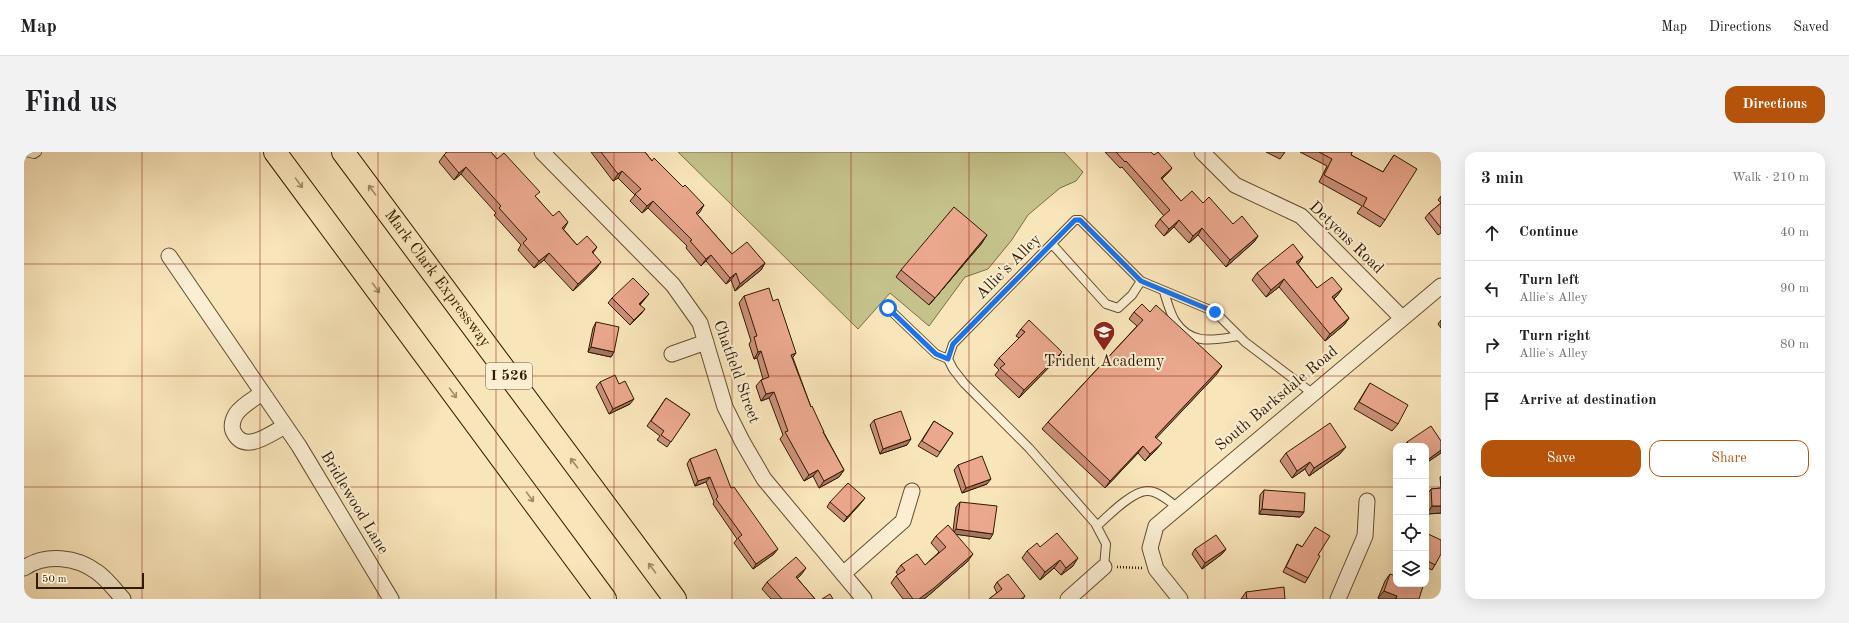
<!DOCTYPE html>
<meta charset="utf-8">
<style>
body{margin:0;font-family:"Old Standard TT",serif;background:#f2f2f2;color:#202124}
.controls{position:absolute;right:12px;bottom:12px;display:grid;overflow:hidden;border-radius:8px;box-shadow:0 4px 16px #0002}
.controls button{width:36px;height:36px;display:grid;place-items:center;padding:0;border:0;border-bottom:1px solid #e0e0e0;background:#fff;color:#202124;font:20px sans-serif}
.scale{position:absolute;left:12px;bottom:10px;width:108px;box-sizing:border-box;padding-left:4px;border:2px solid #311b01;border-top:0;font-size:11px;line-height:14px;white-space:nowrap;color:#311b01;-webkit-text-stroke:3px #fbeed2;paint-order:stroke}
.stop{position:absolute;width:12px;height:12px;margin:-9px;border:3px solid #1a73e8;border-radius:50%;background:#fff}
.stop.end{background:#1a73e8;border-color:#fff;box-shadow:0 1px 4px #0008}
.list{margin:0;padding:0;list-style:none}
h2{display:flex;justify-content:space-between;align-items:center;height:52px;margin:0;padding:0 16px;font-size:17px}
h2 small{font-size:13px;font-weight:400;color:#757577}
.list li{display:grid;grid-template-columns:26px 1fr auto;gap:12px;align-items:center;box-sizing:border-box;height:56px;padding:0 16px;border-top:1px solid #e0e0e0}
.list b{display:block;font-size:15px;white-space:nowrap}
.list p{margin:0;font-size:13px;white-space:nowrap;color:#757577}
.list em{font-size:13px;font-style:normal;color:#757577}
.actions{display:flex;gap:8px;padding:12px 16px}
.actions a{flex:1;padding:9px 0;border:1px solid #b45309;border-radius:12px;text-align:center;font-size:14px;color:#b45309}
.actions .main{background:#b45309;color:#fff}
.icon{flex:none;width:22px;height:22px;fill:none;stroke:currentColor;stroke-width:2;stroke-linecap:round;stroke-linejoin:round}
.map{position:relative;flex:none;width:1417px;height:447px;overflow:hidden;border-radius:12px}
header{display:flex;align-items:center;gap:24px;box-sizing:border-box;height:56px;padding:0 20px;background:#fff;border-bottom:1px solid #e0e0e0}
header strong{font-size:19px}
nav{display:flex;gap:22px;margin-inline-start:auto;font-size:14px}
.intro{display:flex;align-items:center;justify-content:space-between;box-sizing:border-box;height:96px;padding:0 24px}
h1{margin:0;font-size:28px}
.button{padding:10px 18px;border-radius:12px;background:#b45309;color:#fff;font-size:14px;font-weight:700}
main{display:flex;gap:24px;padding:0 24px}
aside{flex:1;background:#fff;border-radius:12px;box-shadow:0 4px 16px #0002}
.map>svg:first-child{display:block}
.green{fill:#c5c28b;stroke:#7b6e46}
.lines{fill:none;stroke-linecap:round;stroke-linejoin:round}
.service-casing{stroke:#634e2f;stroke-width:10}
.minor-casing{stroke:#634e2f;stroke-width:17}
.motorway-casing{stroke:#311b01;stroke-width:24}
.path{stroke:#311b01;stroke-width:2.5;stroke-dasharray:1 2;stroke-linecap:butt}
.service{stroke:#fbeed2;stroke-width:8}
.minor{stroke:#fbeed2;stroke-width:15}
.motorway{stroke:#f9e5ba;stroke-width:22}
.wall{fill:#ca907a;stroke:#311b01}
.shaded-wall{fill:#a47663;stroke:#311b01}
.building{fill:#eba88e;stroke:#311b01}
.oneway{stroke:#9f8a67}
.route{stroke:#1a73e8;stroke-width:5}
.grid{fill:none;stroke:#8f2418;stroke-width:1;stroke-opacity:0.55}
.labels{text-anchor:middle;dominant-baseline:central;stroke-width:4;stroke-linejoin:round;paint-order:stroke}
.shield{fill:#fbeed2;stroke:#6e5a40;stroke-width:1}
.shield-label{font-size:15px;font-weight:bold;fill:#311b01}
.street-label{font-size:16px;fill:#311b01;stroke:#fbeed2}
.poi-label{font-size:16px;fill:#311b01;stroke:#fbeed2}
</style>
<header>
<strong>Map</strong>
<nav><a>Map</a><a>Directions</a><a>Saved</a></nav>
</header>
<div class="intro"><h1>Find us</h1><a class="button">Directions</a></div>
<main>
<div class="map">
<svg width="1417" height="447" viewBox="0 0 1417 447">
<rect width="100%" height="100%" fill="#f9e5ba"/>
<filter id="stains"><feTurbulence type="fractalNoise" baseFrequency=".005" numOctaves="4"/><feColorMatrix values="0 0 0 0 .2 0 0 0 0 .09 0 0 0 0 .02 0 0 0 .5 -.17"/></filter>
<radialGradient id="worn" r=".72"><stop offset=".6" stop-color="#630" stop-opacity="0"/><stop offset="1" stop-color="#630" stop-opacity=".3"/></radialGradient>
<path class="green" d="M654,0H1040L1059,20L1052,29L1036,36L1004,63L987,89L964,117L941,125L905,174L866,141L834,177Z"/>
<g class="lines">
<g class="service-casing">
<path id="service" d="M2,0L10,2L13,0
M1028,92L1082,152L1094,156L1108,143L1117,129
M1140,140C1143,149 1146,161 1151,169C1167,194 1190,188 1215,184
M864,156L912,202L924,207
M1073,374C1084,364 1109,338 1124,339C1134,339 1145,349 1153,355
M1080,415L1082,392L1071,371L1005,296L940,231L929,217L924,207L929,192L1051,68H1056L1117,129L1191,160L1221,190L1288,241"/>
</g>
<g class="minor-casing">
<path id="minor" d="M518,0L649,133L676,171L701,255L718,289L740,327L840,447
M1178,0L1211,33L1277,64L1377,165
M145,104L275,294L367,447
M648,202L682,190
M238,241C230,247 218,253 212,262C209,267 207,273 209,279C220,303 246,282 261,274
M0,416C22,401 53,405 73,420C83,427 91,438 99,447
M819,422L879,369L888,339
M1044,447L1080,415
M1156,447L1132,417L1126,396L1132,374L1417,134
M1314,447L1341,384L1343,349"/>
</g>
<g class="motorway-casing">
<g id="motorway">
<path d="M251,0L581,447"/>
<path id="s1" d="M319,0L651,447"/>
</g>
</g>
<path class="path" d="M1093,415L1118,416"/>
<use href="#service" class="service"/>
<use href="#minor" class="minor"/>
<use href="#motorway" class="motorway"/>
</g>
<path class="wall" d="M422,0H467L473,7L512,45L553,93L573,95L569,101L572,117L549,139L520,108L510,116L494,98L497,93L470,63L472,61L437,22L430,28L415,10L420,3L422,1Z
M567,0H621L628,9L680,53L673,62L708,102L741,111L737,118L711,139L707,128L702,132L682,109L677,114L662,96L663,94L624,56L618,61L606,49L611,43L594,26L589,29Z
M1081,0H1127L1130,3L1148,16L1143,22L1138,27L1157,49L1179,51L1209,72L1234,84L1230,90L1202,115L1174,83L1165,91L1150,75L1140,84L1131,74L1136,67L1140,64L1098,15L1096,16Z
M1242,0H1261L1256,7Z
M1276,0H1328L1327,3L1359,20L1370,3L1361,68L1356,75L1333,61L1338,54L1295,30L1303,14Z
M1417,44V81L1414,83L1401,66L1405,61L1417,51L1414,48Z
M958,91L905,153L872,125L877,118Z
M1279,105L1274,112L1293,136L1313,144L1310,147L1325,166L1320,173L1301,189L1255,135L1242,145L1228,128L1233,121Z
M720,144L769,206L787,255L800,281L820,318L815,325L795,336L789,324L780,329L756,287L759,283L745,246L737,249L732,234L737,228L739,227L733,206L730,207L725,192L727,189L715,151Z
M588,146L621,147L616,153L617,162L606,173L584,151Z
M1110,160L1193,222L1132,286V298L1121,309L1114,301L1081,336L1018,277L1024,270L1113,174L1105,167Z
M1417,168V176L1414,172Z
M572,170L590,200L587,205L564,200L569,176Z
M997,177L1033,207L995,246L971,223L975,218L970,213L975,206L995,186L992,184Z
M576,230L595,232L606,252L585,262L572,235Z
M1346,231L1374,272L1368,279L1330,257L1341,239Z
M642,246L666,262L643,295L633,288L636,284L623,274Z
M850,268L883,293L856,302L846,273Z
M910,269L929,281L913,305L894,294Z
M1417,289V301L1402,311V294H1380L1383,290Z
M1262,301L1316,302L1285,324L1281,317L1268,326L1256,309Z
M666,307L707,336L750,402L729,417L710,391L713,387L689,352L690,350L682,330L671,334L663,312Z
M934,313L963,332L938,341L930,318Z
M1417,324V361L1403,362L1402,344L1407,337L1417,336L1416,325Z
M1240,338L1280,360L1276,365L1235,362L1236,343Z
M806,350L837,351L820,370L803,355Z
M936,350L966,387L932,382L944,409L905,443L900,447H879L867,431L872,424L874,423L872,420L877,413H901L915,400L907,391L912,384L929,379L932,355Z
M1402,381L1411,413L1408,418L1402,415Z
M1273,392L1294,403L1284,426L1281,431L1259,420Z
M1016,395L1049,414L1037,423L1030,416L1016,428L998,406L1003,399Z
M1171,397H1202L1198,402L1178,417L1168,402Z
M1366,422L1395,447H1356L1354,446L1361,429Z
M777,423L773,426L791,447H747L738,437L743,430Z
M973,430L1001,444L999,447H965L973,441L970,435Z
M1222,440L1261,447H1217Z"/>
<path class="shaded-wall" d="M442,15L437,22L430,28L435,21Z
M1148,16L1143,22L1132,32L1137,26Z
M598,19L594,26L589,29L594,22Z
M629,49L624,56L618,61L623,54Z
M680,53L676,60L668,68L672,61Z
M1155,68L1150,75L1140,84L1145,77Z
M544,70L540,77L533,83L538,76Z
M1178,76L1174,83L1165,91L1169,84Z
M963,83L958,91L905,153L911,146Z
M1234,84L1230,90L1202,115L1206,108Z
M525,101L520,108L510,116L515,109Z
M687,103L682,109L677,114L682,107Z
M1279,105L1274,112L1272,110Z
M577,110L572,117L549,139L554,132Z
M741,111L737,118L711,139L716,132Z
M712,121L707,128L702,132L706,126Z
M1260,127L1255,135L1242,145L1247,138Z
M1318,137L1313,144L1303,152L1308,145Z
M625,142L621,147L611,157L615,152Z
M621,157L617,162L606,173L610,168Z
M1325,166L1320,173L1301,189L1306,182Z
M567,195L590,200L587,205L564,200Z
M737,199L733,206L730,207L734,200Z
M1038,200L1033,207L995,246L1000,238Z
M772,201L767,208V203Z
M1198,214L1193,222L1126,293L1131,285Z
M750,240L745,246L737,249L742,242Z
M610,247L606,252L585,262L589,257Z
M887,287L883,293L856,302L859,297Z
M1138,291L1132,298L1121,309L1126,302Z
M1119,294L1114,301L1081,336L1086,329Z
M1322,295L1316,302L1285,324L1290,316Z
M1417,298V301L1402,311V309Z
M1286,310L1281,317L1268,326L1273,319Z
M794,318L789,324L780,329L785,323Z
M820,318L815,325L795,336L800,329Z
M686,325L682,330L671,334L674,329Z
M967,327L963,332L938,341L942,336Z
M841,346L837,351L820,370L823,365Z
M1408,354H1417V361L1403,362Z
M1238,357L1280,360L1276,365L1235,362Z
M932,377L969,382L966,387L929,382Z
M754,397L750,402L729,417L732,412Z
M1202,397L1198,402L1178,417L1181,411Z
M949,402L944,409L905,443L900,447H895Z
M1054,406L1049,414L1037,423L1042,416Z
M1036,408L1030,416L1016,428L1021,420Z
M782,416L777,423L767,432L772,425Z
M1360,439L1373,444L1371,447H1356L1354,446Z"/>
<path class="building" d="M423,0H467L473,7L480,1L516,40L511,44L529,64L535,59L544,70L538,76L553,93L563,84L573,95L568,100L577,110L554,132L525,101L515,109L499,91L503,87L475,56L477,54L442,15L435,21L420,3Z
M577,0H621L628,9L630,6L659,35L661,33L680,53L672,61L708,102L723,90L741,111L716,132L712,121L706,126L687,103L682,107L666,89L668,88L629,49L623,54L611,42L617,37L598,19L594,22Z
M1092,0H1127L1130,3L1134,0L1148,16L1137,26L1157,49L1168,39L1179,51L1185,45L1209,72L1218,64L1234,84L1206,108L1178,76L1169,84L1155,68L1145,77L1136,67L1146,58L1102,9L1101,10Z
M1295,0H1328L1327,3L1359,20L1370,3L1393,17L1361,68L1339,54L1343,46L1300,23L1308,7Z
M1417,51V76L1405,61Z
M930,55L963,83L911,146L877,118Z
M1269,92L1279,105L1272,110L1293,136L1308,125L1318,137L1308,145L1325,166L1306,182L1260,127L1247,138L1233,121Z
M609,126L625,142L615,152L621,157L610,168L588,146Z
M745,136L749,149L754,147L772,201L767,203L787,255L788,254L800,280H799L820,318L800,329L794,318L785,323L761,280L764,279L750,240L742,242L737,228L745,225L737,199L734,200L730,185L733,184L720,144Z
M1118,152L1126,160L1132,153L1198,214L1131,285L1138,291L1126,302L1119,294L1086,329L1024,270L1119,168L1110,160Z
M1005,168L1038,200L1000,238L976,216L981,212L975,206L1001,180L997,177Z
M572,170L595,175L590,200L567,195Z
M591,223L595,232L601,229L610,247L589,257L576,230Z
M1346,231L1384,253L1374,272L1335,250Z
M642,246L666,262L647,290L637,283L640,279L627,269Z
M877,259L887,287L859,297L850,268Z
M910,269L929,281L916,300L898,289Z
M1306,271L1322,295L1290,316L1286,310L1273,319L1262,301Z
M1407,274L1417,289V298L1402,309V294H1386L1383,290Z
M692,297L707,336L710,335L754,397L732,412L714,386L718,383L692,347L694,345L686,325L674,329L666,307Z
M958,304L967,327L942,336L934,313Z
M824,331L841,346L823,365L806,350Z
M1417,336V354H1408L1407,337Z
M1240,338L1281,341L1280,360L1238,357Z
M936,350L973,354L969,382L932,377Z
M924,373L949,402L910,436L895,447H889L872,424L881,418L877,413L893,402L901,413L922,395L912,384Z
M1291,375L1306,384L1294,403L1296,404L1284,426L1262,415L1273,392L1278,395Z
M1033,381L1054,406L1042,416L1036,408L1021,420L1003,399L1013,391L1016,395Z
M1402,381L1417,388V402L1411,413L1402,408Z
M1192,383L1202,397L1181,411L1171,397Z
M772,405L782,416L772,425L791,447H758L743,430Z
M984,422L1001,444L997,447H965L978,437L973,430Z
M1366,422L1372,424V432H1394L1399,434L1395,447H1372L1373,444L1360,439Z
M1260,435L1261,447H1223L1222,440Z
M806,442L809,447H798Z"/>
<defs><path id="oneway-shaft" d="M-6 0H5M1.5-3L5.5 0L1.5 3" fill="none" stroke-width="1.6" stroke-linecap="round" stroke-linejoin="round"/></defs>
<g class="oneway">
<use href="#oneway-shaft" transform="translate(275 31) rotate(54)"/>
<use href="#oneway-shaft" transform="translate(348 38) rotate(-127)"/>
<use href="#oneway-shaft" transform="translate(352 136) rotate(54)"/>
<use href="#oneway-shaft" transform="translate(429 241) rotate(54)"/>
<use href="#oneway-shaft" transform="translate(550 311) rotate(-127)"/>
<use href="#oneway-shaft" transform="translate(506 345) rotate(54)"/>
<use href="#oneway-shaft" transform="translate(628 416) rotate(-127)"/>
</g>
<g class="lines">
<path class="route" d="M864,156L912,202L924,207L929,192L1051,68H1056L1117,129L1191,160"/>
</g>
<path class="grid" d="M118,0V447M236,0V447M354,0V447M472,0V447M590,0V447M708,0V447M827,0V447M945,0V447M1063,0V447M1181,0V447M1299,0V447M0,112H1417M0,224H1417M0,335H1372M1402,335H1417"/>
<defs>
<g id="school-pin" transform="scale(1.15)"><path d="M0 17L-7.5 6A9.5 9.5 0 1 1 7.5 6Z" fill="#8f2418" stroke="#fbeed2"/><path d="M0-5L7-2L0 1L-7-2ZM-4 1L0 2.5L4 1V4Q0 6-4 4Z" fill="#fff"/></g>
</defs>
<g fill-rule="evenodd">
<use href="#school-pin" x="1080" y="180"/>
</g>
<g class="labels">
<rect class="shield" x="462" y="211" width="46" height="26" rx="3"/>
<g class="shield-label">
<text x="485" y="224">I 526</text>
</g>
<g class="street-label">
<text transform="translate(1322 86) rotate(44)">Detyens Road</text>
<text transform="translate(985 115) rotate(-45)">Allie's Alley</text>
<text stroke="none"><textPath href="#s1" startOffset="158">Mark Clark Expressway</textPath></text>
<text transform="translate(712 220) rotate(70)">Chatfield Street</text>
<text transform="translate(1253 247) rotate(-40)">South Barksdale Road</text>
<text transform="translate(330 351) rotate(59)">Bridlewood Lane</text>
</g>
<g class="poi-label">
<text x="1080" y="210">Trident Academy</text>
</g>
</g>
<rect width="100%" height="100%" filter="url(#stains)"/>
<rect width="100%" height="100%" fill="url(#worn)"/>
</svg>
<div class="controls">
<button>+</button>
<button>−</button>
<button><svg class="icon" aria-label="locate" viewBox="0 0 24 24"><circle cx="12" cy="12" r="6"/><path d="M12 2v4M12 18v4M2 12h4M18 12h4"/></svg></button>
<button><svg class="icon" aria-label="layers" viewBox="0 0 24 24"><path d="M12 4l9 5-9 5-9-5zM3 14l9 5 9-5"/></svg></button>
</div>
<div class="scale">50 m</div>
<div class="stop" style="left:864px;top:156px"></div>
<div class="stop end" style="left:1191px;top:160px"></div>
</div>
<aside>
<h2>3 min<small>Walk · 210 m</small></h2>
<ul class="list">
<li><svg class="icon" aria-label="ahead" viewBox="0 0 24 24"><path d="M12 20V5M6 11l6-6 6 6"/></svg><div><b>Continue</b></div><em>40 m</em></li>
<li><svg class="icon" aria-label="left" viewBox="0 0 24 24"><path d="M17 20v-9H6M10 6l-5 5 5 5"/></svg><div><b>Turn left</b><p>Allie's Alley</p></div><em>90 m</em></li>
<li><svg class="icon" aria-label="right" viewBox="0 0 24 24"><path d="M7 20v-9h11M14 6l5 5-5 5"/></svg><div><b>Turn right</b><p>Allie's Alley</p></div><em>80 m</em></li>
<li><svg class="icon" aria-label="arrive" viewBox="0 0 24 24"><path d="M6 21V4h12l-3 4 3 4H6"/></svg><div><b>Arrive at destination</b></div></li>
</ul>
<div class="actions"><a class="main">Save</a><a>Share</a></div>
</aside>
</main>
